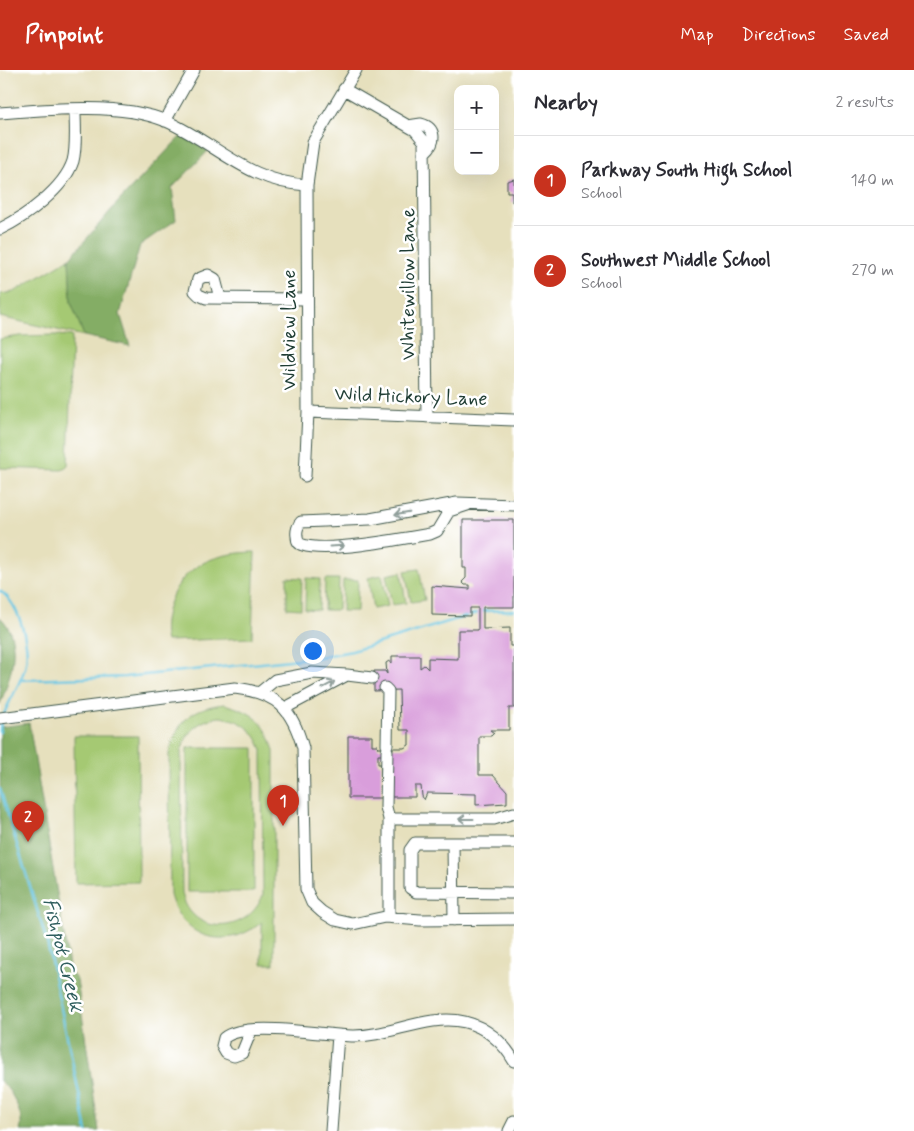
<!DOCTYPE html>
<meta charset="utf-8">
<style>
body{margin:0;font-family:Mynerve,sans-serif;background:#f2f2f3;color:#2b2b33}
.controls{position:absolute;right:15px;top:15px;display:grid;overflow:hidden;border-radius:10px;box-shadow:0 5px 20px #0002}
.controls button{width:45px;height:45px;display:grid;place-items:center;padding:0;border:0;border-bottom:1px solid #e1e1e2;background:#fff;color:#2b2b33;font:25px sans-serif}
.you{position:absolute;left:312px;top:580px;width:18px;height:18px;margin:-12px;border:4px solid #fff;border-radius:50%;background:#1a73e8;box-shadow:0 0 0 8px #1a73e833}
.badge{display:grid;place-items:center;width:32px;height:32px;border-radius:50%;background:#c8321e;color:#fff;font-size:16px;font-weight:700}
.pin{position:absolute;translate:-50% -41px;filter:drop-shadow(0 1px 2px #0008)}
.pin::after{content:'';position:absolute;top:26px;width:18px;height:15px;background:inherit;clip-path:polygon(0 0,100% 0,50% 100%)}
.list{margin:0;padding:0;list-style:none}
h2{display:flex;justify-content:space-between;align-items:center;height:65px;margin:0;padding:0 20px;font-size:21px}
h2 small{font-size:16px;font-weight:400;color:#7c7c81}
.list li{display:grid;grid-template-columns:32px 1fr auto;gap:15px;align-items:center;box-sizing:border-box;height:90px;padding:0 20px;border-top:1px solid #e1e1e2}
.list b{display:block;font-size:19px;white-space:nowrap}
.list p{margin:0;font-size:16px;white-space:nowrap;color:#7c7c81}
.list em{font-size:16px;font-style:normal;color:#7c7c81}
.map{position:relative;flex:none;width:514px;height:1061px;overflow:hidden}
header{display:flex;align-items:center;gap:30px;box-sizing:border-box;height:70px;padding:0 25px;background:#c8321e;color:#fff}
header strong{font-size:24px}
nav{display:flex;gap:28px;margin-inline-start:auto;font-size:18px}
main{display:flex}
aside{flex:1;background:#fff}
.map>svg:first-child{display:block}
.green{fill:#a5c973;stroke:#628354;fill-rule:evenodd}
.forest{fill:#84ad65;stroke:#52754c}
.lines{fill:none;stroke-linecap:round;stroke-linejoin:round}
.stream{stroke:#63c4e1;stroke-width:2.5}
.building{fill:#d99edb}
.minor-casing{stroke:#3d5549;stroke-width:13}
.minor{stroke:#fff;stroke-width:11}
.oneway{stroke:#8f9e9a}
.labels{text-anchor:middle;dominant-baseline:central;stroke-width:5;stroke-linejoin:round;paint-order:stroke}
.street-label{font-size:20px;fill:#1f3d34;stroke:#fff}
.water-label{font-size:21px;font-style:italic;fill:#305f5f;stroke:#fff}
</style>
<header>
<strong>Pinpoint</strong>
<nav><a>Map</a><a>Directions</a><a>Saved</a></nav>
</header>
<main>
<div class="map">
<svg width="514" height="1061" viewBox="0 0 514 1061">
<rect width="100%" height="100%" fill="#fff"/>
<filter id="ink" filterUnits="userSpaceOnUse"><feTurbulence type="fractalNoise" baseFrequency=".02" numOctaves="2"/><feDisplacementMap in="SourceGraphic" scale="10" xChannelSelector="R" yChannelSelector="G"/><feConvolveMatrix kernelMatrix="1 2 1 2 8 2 1 2 1" color-interpolation-filters="sRGB"/></filter>
<filter id="wash" filterUnits="userSpaceOnUse"><feTurbulence type="fractalNoise" baseFrequency=".0096" numOctaves="4" result="noise"/><feDisplacementMap in="SourceGraphic" scale="20" xChannelSelector="R" yChannelSelector="G"/><feGaussianBlur stdDeviation="1.12" result="paint"/><feColorMatrix in="noise" values="0 0 0 0 0 0 0 0 0 0 0 0 0 0 0 0 0 1.4 0 .05"/><feComposite in="paint" operator="in"/></filter>
<g filter="url(#wash)">
<rect width="100%" height="100%" fill="#e6e0bd"/>
<path class="green" d="M69,189L71,232L84,266L0,247V224L14,222Z
M55,265L72,266L68,395L62,400L0,398V269L20,266Z
M255,482L252,568L166,571C163,560 165,549 168,537C181,495 214,483 255,482Z
M419,499L425,530L411,532L405,501Z
M401,502L406,533L392,535L386,505Z
M382,505L388,536L373,539L368,508Z
M287,507L302,508L301,539L287,538Z
M306,508L320,509L319,540L305,539Z
M325,509H339L338,540H324Z
M343,510H358L357,541H342Z
M224,634C253,642 266,651 274,681V894H262V852C227,881 182,870 170,825L169,683C178,651 190,638 224,634ZM220,647C242,650 254,659 262,680L263,825C248,865 191,867 182,823L181,684C185,662 198,650 220,647Z
M74,666H138L139,812L76,813Z
M187,678H254V822H187Z"/>
<path class="forest" d="M183,64L208,81L172,118L176,150L140,175L120,244L130,276L84,266L71,232L69,189L119,131Z
M0,547C24,569 10,609 0,634Z
M29,653L70,902L77,910L99,1061H20C25,1046 12,1020 0,1011V657Z"/>
<g class="lines">
<path class="stream" d="M0,521C19,533 31,576 25,598C20,614 10,629 4,644
M20,610L125,607L319,587L352,581L484,541L514,540
M0,662L1,652
M0,719L47,872L87,1061"/>
</g>
<g id="blocks">
<path class="building" d="M514,109V132H512V122H507V111Z
M463,450H514V537H483V559L510,558V576H514V638H509V660H490L494,663L491,666H479V705H493L507,721V733L476,735V724L427,723L424,730L422,726L421,716H415V727H391V685H378V694H381V728H348V666H372V675H377L378,678H404L409,675V660H400L399,620L374,621V601H385L387,604L386,593L389,591L392,593V586H420V598L424,595L428,599V588L458,589V560H478V538H470V546L432,545V516L470,519V515H465L462,512L466,508V498H463Z"/>
</g>
</g>
<g filter="url(#ink)">
<use href="#blocks" fill-opacity="0" stroke="#3d5549" stroke-width="1"/>
<g class="lines">
<g class="minor-casing">
<path id="minor" d="M344,19L415,60L424,71L427,347
M0,43C49,39 121,32 166,51C216,73 249,113 307,115L313,72L356,0
M165,51L194,0
M408,56L421,54C436,58 436,72 426,81
M0,159C25,147 64,119 73,91C77,76 75,55 75,40
M220,228L215,209L208,205L198,209L195,221L199,225L206,228L307,229
M308,342L514,350
M305,406L308,342L307,115
M467,435L449,441L437,461L430,464C402,469 327,483 303,475C298,474 297,470 297,466C296,461 298,455 301,452L370,449L457,433L514,435
M347,605L372,608
M385,618L388,621L387,675
M259,623L275,610L312,603L347,605L285,638
M0,648L235,618C277,623 292,638 303,678L306,819L312,833L322,842L335,850L353,854L385,847L420,850L514,849
M387,681L386,737L389,749
M453,773L454,850
M514,773H415L410,780V818L416,822L514,823
M389,847V749H494L514,743
M251,961L242,983L234,986L226,983L222,976L224,968C245,950 322,965 352,966C389,967 428,943 465,952C486,957 504,973 514,991
M331,1061L338,965
M509,1061L514,1051"/>
</g>
<use href="#minor" class="minor"/>
</g>
<defs><path id="oneway-shaft" d="M-6 0H5M1.5-3L5.5 0L1.5 3" fill="none" stroke-width="1.6" stroke-linecap="round" stroke-linejoin="round" transform="scale(1.25)"/></defs>
<g class="oneway">
<use href="#oneway-shaft" transform="translate(402 444) rotate(170)"/>
<use href="#oneway-shaft" transform="translate(337 476) rotate(-3)"/>
<use href="#oneway-shaft" transform="translate(328 615) rotate(-28)"/>
<use href="#oneway-shaft" transform="translate(466 749) rotate(180)"/>
</g>
</g>
<g class="labels">
<g class="street-label">
<text transform="translate(408 214) rotate(-90)">Whitewillow Lane</text>
<text transform="translate(289 260) rotate(-90)">Wildview Lane</text>
<text transform="translate(411 327) rotate(2)">Wild Hickory Lane</text>
</g>
<g class="water-label">
<text transform="translate(63 885) rotate(76)">Fishpot Creek</text>
</g>
</g>
</svg>
<div class="controls">
<button>+</button>
<button>−</button>
</div>
<div class="you"></div>
<div class="pin badge" style="left:283px;top:756px">1</div>
<div class="pin badge" style="left:28px;top:772px">2</div>
</div>
<aside>
<h2>Nearby<small>2 results</small></h2>
<ul class="list">
<li><span class="badge">1</span><div><b>Parkway South High School</b><p>School</p></div><em>140 m</em></li>
<li><span class="badge">2</span><div><b>Southwest Middle School</b><p>School</p></div><em>270 m</em></li>
</ul>
</aside>
</main>
